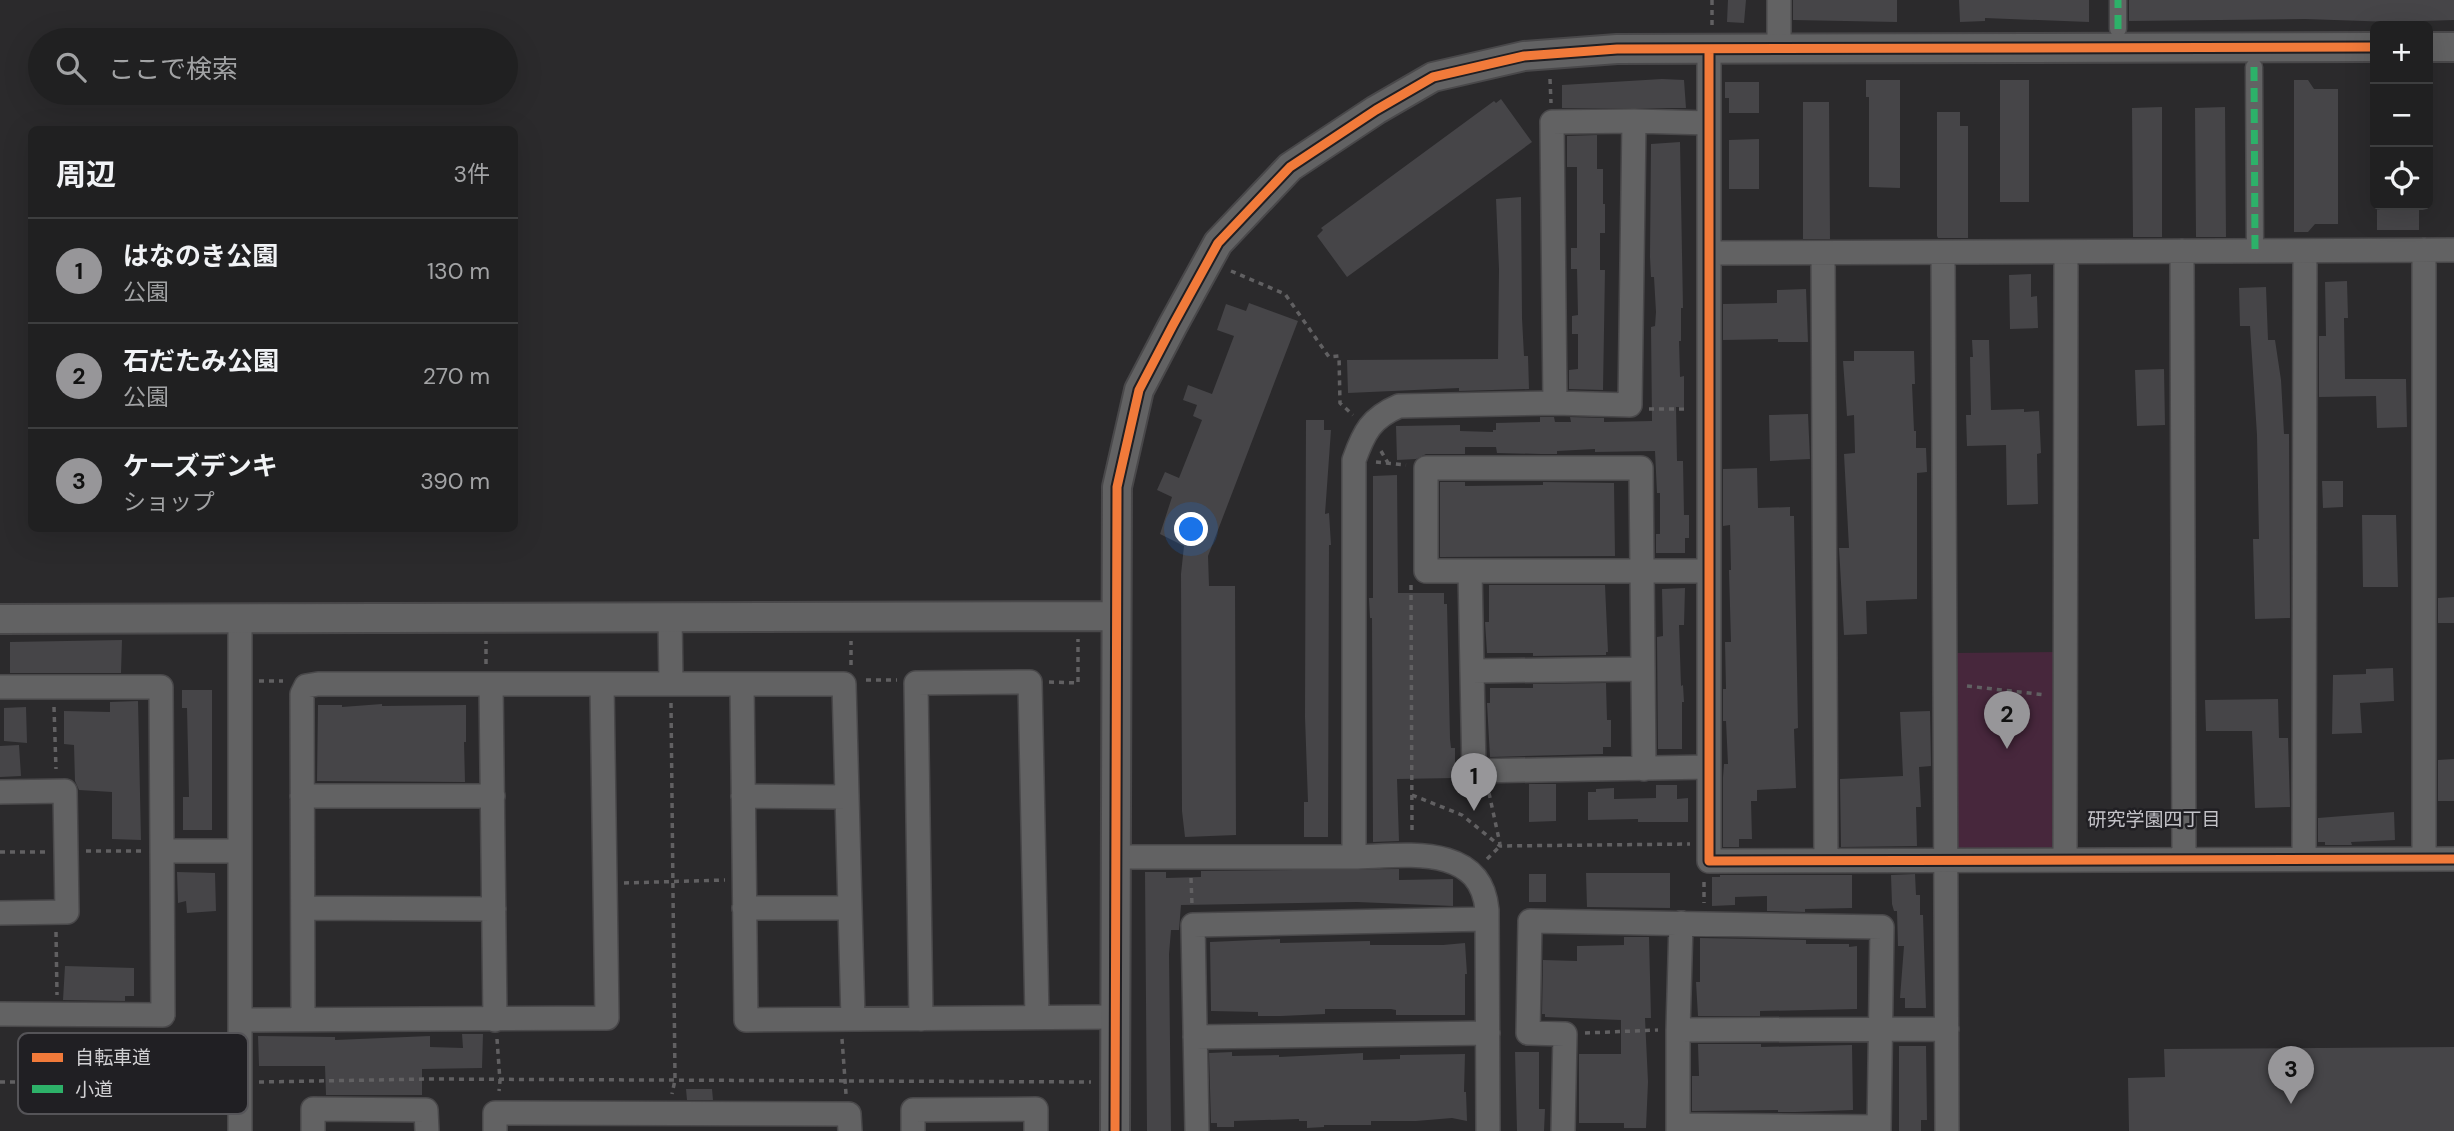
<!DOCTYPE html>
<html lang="ja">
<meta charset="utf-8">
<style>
body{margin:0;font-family:"DM Sans","Noto Sans JP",sans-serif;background:#2d2d2e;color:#f1f3f6}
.controls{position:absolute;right:21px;top:21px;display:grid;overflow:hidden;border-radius:10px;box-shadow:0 7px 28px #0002}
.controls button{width:63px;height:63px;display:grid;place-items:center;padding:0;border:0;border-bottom:2px solid #3d3e3f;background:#202021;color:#f1f3f6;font:35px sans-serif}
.you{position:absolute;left:1192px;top:530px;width:24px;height:24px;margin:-18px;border:5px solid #fff;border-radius:50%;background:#1a73e8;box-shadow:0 0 0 10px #1a73e833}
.badge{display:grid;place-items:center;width:46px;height:46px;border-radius:50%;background:#979699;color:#111;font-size:23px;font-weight:700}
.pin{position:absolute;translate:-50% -58px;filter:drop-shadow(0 2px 4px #0008)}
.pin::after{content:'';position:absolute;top:37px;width:24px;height:21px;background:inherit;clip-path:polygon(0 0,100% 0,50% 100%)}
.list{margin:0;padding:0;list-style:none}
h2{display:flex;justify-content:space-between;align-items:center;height:91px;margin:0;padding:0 28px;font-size:30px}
h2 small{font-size:23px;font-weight:400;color:#a2a3a5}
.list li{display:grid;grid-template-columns:46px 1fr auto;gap:21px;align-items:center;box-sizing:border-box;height:105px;padding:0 28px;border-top:2px solid #3d3e3f}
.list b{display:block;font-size:26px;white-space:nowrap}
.list p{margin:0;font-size:23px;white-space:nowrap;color:#a2a3a5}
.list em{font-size:23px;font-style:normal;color:#a2a3a5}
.icon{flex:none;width:38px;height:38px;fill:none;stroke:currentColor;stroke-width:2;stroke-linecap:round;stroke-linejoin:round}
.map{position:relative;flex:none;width:2454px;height:1131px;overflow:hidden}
.search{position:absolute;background:#202021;box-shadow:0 7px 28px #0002;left:28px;top:28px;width:490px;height:77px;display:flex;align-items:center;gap:18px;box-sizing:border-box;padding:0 24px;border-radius:38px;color:#a2a3a5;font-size:26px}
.panel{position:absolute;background:#202021;box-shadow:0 7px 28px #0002;left:28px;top:126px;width:490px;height:406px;border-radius:10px}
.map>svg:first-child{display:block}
.green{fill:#47273c}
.building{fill:#464548}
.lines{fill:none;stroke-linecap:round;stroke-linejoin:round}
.pedestrian-casing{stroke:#49484a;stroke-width:19}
.minor-casing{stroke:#49484a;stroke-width:26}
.tertiary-casing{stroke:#49484a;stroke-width:32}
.path{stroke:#616062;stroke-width:3.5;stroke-dasharray:5 5;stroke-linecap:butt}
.pedestrian{stroke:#626263;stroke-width:16}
.minor{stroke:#626263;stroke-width:23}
.tertiary{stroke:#626263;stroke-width:28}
.quiet{stroke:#2db169;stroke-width:7;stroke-dasharray:14 7;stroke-linecap:butt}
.cycleway-casing{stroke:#201f23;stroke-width:13}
.cycleway{stroke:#f17a3a;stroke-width:9}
.labels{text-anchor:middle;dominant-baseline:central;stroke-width:5;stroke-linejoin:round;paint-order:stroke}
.neighbourhood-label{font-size:19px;fill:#c3c2c7;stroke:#201f23}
.key{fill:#201f23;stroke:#555458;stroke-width:2}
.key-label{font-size:19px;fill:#d1d0d3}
</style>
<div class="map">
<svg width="2454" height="1131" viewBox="0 0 2454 1131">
<rect width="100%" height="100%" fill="#2b2a2c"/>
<path class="green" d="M2057,652L2059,845L2051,853L1961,855L1956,849L1954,653Z"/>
<path class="building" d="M1728,0H1746L1744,23L1727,22Z
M1793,0H1897V22L1793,20Z
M1959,0H2089V22L1985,18V21L1960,22Z
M2129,0H2454V20L2393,22L2305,19L2129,21Z
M1662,79L1684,80L1686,108H1562V85Z
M1866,80H1900V188L1869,187V97H1866Z
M2000,80H2029V202H2000Z
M2294,80H2308L2314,89H2338V224H2315L2308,232H2294Z
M1725,82H1759V113H1729V98H1725Z
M1501,99L1532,142L1347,277L1317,236L1323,230L1321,228L1494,101L1496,103Z
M1803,102H1829L1830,239H1803Z
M2162,107V237H2133L2132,108Z
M2225,107L2226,237H2196L2195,108Z
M1937,112H1960V126H1968V238H1938L1937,236Z
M1597,135V169H1603V204H1605V233H1600V270H1605L1603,390L1569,389V370L1578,369V334H1572V316L1578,315L1577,269H1571V248H1577V167H1567V136Z
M1759,139V189H1729V140Z
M1680,142L1683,308H1681V341H1679L1680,377L1684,376V407H1676L1677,461H1683L1684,515H1689V538H1685V553H1656V534H1660V493H1657L1655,451L1595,452V449L1557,451V454H1541L1497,453L1496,447H1465V454H1426L1416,459L1397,460L1396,426L1460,425V431L1493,432V430H1496V423L1540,422V417H1554L1555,422H1571L1570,417L1604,418V422L1652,421L1651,327L1655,326L1656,312L1654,277H1651L1650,257L1651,144Z
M1521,197L1522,318L1524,356H1528L1529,389L1459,391V388L1348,393L1347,360L1498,359L1499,269L1496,199Z
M2377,205H2419V230H2377Z
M2031,274V297L2037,296L2038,328L2010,329L2009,275Z
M2347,281L2348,318H2344L2345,379H2406L2407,427L2377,428L2376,396L2319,397V336H2326L2325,282Z
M2266,287L2268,340H2275L2281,380L2284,434H2289L2290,618L2255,619L2253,539H2259L2257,435L2250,326H2240L2239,288Z
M1806,289L1808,342H1778V339L1723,340V304L1777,303V290Z
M1249,303L1298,321L1208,556L1209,586H1235L1236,835L1185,837L1182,811L1181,574L1184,546L1160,534L1172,497L1157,490L1165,472L1179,478L1202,420L1193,416L1197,405L1183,400L1188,385L1212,394L1234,336L1217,330L1226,304L1246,311Z
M1972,340H1989L1991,410L2024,409V412L2039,411L2041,453L2037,454L2038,504L2007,505L2006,445L1967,446L1966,415H1971L1970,357H1973Z
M1854,351H1914L1915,384H1912L1914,431H1916V448H1926L1927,472L1917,473V599L1866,601L1867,634L1844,635L1839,548H1849L1844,454L1855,453L1854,415L1847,416L1843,361H1854Z
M2164,369L2165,425L2137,426L2135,370Z
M1808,414L1810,459L1770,461L1769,415Z
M1306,420H1324V430H1331L1325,514L1329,513L1331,545H1329L1328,837H1304V802H1308L1305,717Z
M1757,468L1758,508L1790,507V516H1794L1798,728L1794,729L1796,788L1757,790V801H1751L1752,839H1739V847H1723V777L1724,764H1728L1726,721H1723V689H1726L1725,642H1731L1729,570H1731L1730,525L1723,526V469Z
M1397,475L1398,593H1444V604H1447L1450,739L1451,748H1455V778L1397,779L1399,841L1373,842L1372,618H1370L1369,598H1373V476Z
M2322,481H2343V507L2323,508Z
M1440,482H1465V486L1543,485V482L1614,483L1615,556L1440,557Z
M2362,515H2396L2398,587H2363Z
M1489,585H1605L1608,652H1606V655L1533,656V653H1487L1485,622H1489Z
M1685,588L1684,625H1679L1681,686L1683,685L1684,702H1682V749H1658L1657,637L1663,636L1662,589Z
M2454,597V623H2438V598Z
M122,640L121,673H10V642Z
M2393,668L2394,701L2360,703L2362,733L2332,734L2333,675L2366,674V669Z
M1606,683L1607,720H1611V747H1603V754L1490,757L1487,703H1490V688H1533V684Z
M182,690H212V830H183V797H189L188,752L187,708H182Z
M2278,699L2279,738H2288L2290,807L2255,808L2252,731H2206L2205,700Z
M138,701L141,840L112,839V792L79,790L75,781L74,745L64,744V711L110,712V702Z
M382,704V706L466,705V742H464L465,782L317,781L318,705H342V707Z
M26,707L27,743L4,741V708Z
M1930,711L1931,766L1919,767L1921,807H1916L1917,846L1841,847L1840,779L1903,776L1900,712Z
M19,745L21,776L0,777V746Z
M2454,759V801H2438V760Z
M1529,784H1556V821L1529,822Z
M1656,785H1677V799L1688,798V822H1638V819L1588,820V792H1596V789L1614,788V799L1656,798Z
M2394,812L2395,840L2351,842L2352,845H2325V842H2318V818Z
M1399,869V880L1453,879V906L1357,902L1181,905L1179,930H1171L1169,954L1171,1131H1147L1145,872H1166V878L1201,877V871Z
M177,872L215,873L216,911L187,913L186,901L178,903Z
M1586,873H1670V908L1587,907Z
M1529,874H1546V902H1529Z
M1915,874L1916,895H1920V915H1923L1926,1008H1905V998H1900L1904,946H1898L1897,911H1894L1892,904L1891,875Z
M1720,875H1852V908L1805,909V912L1767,911V896L1735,897V905L1712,906V877H1720Z
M1624,937H1649L1651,1018H1645L1648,1082L1646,1128H1624V1123H1579V1054H1621V1020L1545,1017V1014H1542L1543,960L1577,961V946L1624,945Z
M1700,938L1806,940V944H1849V947L1857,946V1009L1760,1011V1016H1698L1696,982H1700Z
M1280,939V943L1370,941V945H1443L1465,943L1467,974H1465V1015H1396V1010L1391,1009H1325V1014L1281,1016H1258V1012L1211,1011L1210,942Z
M65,966L134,968V996H125V1001L63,1000Z
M462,1034H483L482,1068L422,1069V1095H326L325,1066H259L258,1036L335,1037V1040L430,1036V1047L463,1048Z
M1698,1044H1761V1047L1852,1045L1853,1110L1796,1112H1778V1110L1692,1111V1076H1699Z
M1899,1046H1926L1927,1120H1921V1131H1899Z
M2454,1047V1131H2129L2128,1078L2165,1077L2164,1049Z
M1232,1052V1056L1279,1055V1057L1363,1053V1060L1400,1059V1055L1465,1054L1464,1092H1466L1467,1121L1452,1118L1416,1121H1371V1125H1324V1127L1307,1128V1121H1299V1119L1234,1121V1127H1217V1123H1211L1209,1053Z
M1515,1052H1539V1109H1545L1544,1131H1517Z
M686,1089H712L713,1100H687Z"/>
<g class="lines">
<g class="pedestrian-casing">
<path id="pedestrian" d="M2118,29V0
M2254,67L2255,251"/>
</g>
<g class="minor-casing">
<path id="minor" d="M1779,48V0
M1709,49V861L2454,859
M2182,251L2184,860
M1709,253L2454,250
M1823,253L1826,860
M1943,253L1947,1131
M1555,403L1552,122L1634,121
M1470,571L1474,771L1709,767
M670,616L671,684
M240,620V1131
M1472,671L1642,669
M491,684L495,1020
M742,684L746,1020L1115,1017
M0,687H161L163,1015L0,1014
M1644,769L1641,468H1426V571H1709
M0,792L65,791L67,912L0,913
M302,796H493
M743,796L847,797
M162,851H240
M1117,857H1354
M2304,859L2305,251
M2424,859V250
M2065,860L2066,252
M303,908L494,909
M744,908H850
M303,1019L302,694L306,686L318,684H844L853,1019
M921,1019L916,683L1030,682L1037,1017
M240,1020L607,1018L602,684
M1678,1030L1681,923
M1195,1037L1488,1033
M1678,1125L1879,1127
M313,1131V1109L426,1110L427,1131
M495,1131V1113L849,1114L850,1131
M913,1131V1110L1036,1109V1131
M1197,1131L1193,925L1487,919
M1488,1131L1487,910C1481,842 1403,856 1354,857V460C1364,432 1371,418 1399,406L1555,403L1630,405L1634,121L1709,123
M1563,1131L1565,1034L1528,1033L1530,921L1882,927L1879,1131
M1678,1131V1030L1947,1029"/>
</g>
<g class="tertiary-casing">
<path id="tertiary" d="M2428,47H2454
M0,619L1116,616
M1115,1131L1117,487L1139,390L1173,325L1218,243L1290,167L1376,110L1433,77L1524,56L1617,49L2375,47"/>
</g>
<path class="path" d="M1712,0V25
M1550,79L1551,103
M1231,271L1285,294L1329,357L1339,356L1340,403L1353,415
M1649,409H1687
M1381,451L1388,463
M1376,462L1406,465
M1411,585L1412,833
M486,664V641
M851,665V641
M866,680H897
M259,681H283
M1049,682L1078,683V639
M1967,686L2046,695
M671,703L675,1080L672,1094
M54,707L56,769
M1489,793L1500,844
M1412,795L1462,815L1500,846L1690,844
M86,851H141
M0,852H47
M1487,859L1500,846
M1191,878L1192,905
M1704,882V903
M624,883L725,880
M56,932L57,995
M1585,1033L1658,1030
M497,1039L500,1081L499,1091
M842,1039L846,1094
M0,1082H218
M259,1082L429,1079L1091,1082"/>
<use href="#pedestrian" class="pedestrian"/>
<use href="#minor" class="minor"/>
<use href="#tertiary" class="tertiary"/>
<path class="quiet" d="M2118,29V0
M2254,67L2255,251"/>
<g class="cycleway-casing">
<path id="cycleway" d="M1709,49V861L2454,859
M1115,1131L1117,487L1139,390L1173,325L1218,243L1290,167L1376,110L1433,77L1524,56L1617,49L2375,47"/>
</g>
<use href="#cycleway" class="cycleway"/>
</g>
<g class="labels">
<g class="neighbourhood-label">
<text x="2154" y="819">研究学園四丁目</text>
</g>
</g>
<rect x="18" y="1033" width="230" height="81" rx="10" class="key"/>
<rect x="32" y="1053" width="31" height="9" fill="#f17a3a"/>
<rect x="32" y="1085" width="31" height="8" fill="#2db169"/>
<g class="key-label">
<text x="75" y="1064">自転車道</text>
<text x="75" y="1096">小道</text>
</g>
</svg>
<div class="controls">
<button>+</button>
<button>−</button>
<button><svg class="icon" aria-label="locate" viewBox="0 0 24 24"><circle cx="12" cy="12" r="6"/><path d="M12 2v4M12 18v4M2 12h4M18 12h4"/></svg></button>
</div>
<div class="you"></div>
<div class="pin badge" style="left:1474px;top:811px">1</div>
<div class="pin badge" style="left:2007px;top:749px">2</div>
<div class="pin badge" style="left:2291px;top:1104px">3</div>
<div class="search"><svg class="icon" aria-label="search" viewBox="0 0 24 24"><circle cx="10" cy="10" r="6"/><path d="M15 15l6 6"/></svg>ここで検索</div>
<section class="panel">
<h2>周辺<small>3件</small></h2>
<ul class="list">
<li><span class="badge">1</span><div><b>はなのき公園</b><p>公園</p></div><em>130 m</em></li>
<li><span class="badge">2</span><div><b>石だたみ公園</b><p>公園</p></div><em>270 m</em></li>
<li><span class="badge">3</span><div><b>ケーズデンキ</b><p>ショップ</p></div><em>390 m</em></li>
</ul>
</section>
</div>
